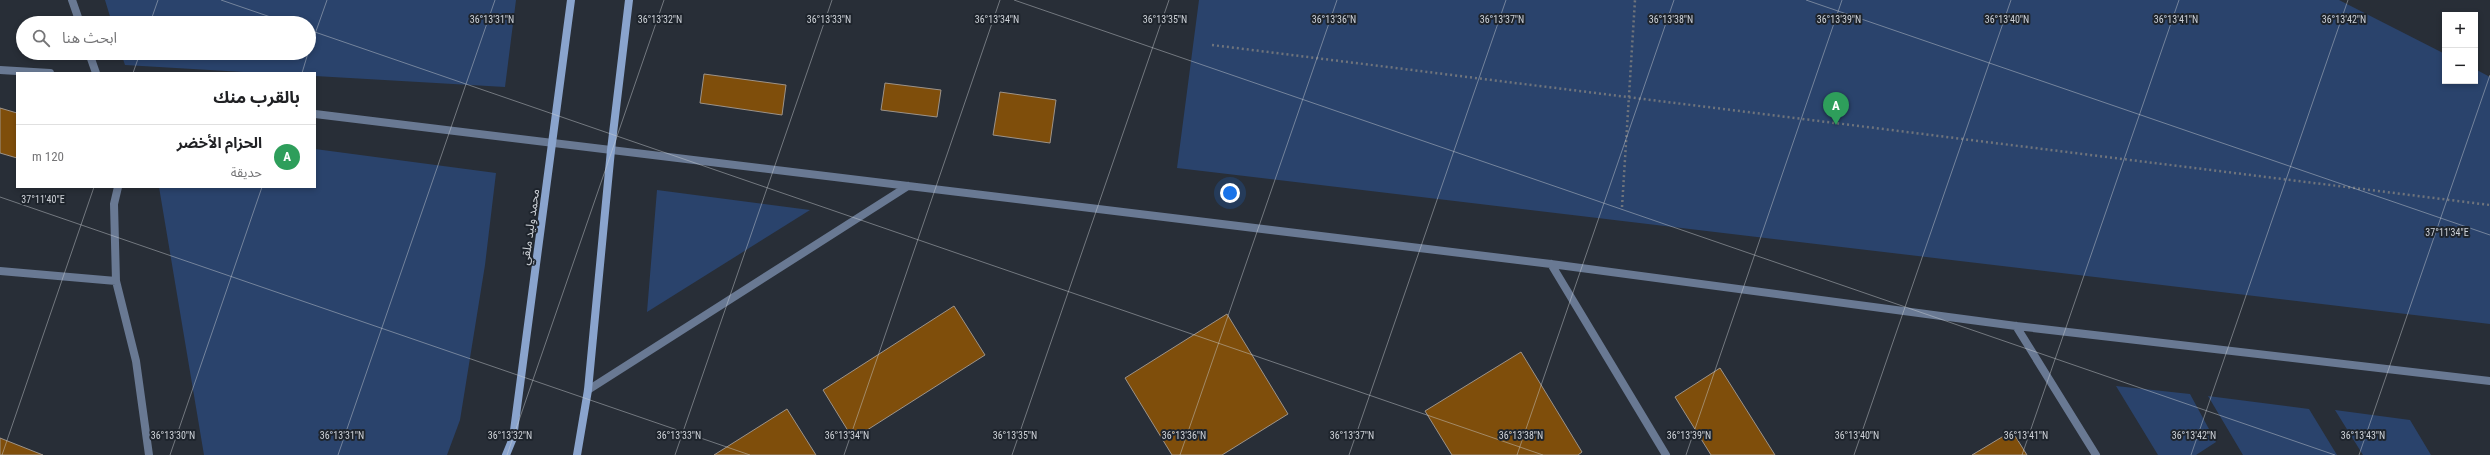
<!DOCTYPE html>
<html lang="ar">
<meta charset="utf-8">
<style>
body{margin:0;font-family:"Roboto Condensed","Noto Sans Arabic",sans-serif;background:#f6f6f6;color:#202124;direction:rtl}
.controls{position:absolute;right:12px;top:12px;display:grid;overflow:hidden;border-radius:0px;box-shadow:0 2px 6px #0003}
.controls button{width:36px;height:36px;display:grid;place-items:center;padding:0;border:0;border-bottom:1px solid #e0e0e0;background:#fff;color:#202124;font:20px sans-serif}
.you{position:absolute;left:1230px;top:193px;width:14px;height:14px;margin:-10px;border:3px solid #fff;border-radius:50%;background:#1a73e8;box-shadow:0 0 0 6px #1a73e833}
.badge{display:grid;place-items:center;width:26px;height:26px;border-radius:50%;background:#0f766e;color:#fff;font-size:13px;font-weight:700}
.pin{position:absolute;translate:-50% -33px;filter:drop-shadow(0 1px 2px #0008)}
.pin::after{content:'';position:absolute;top:21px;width:14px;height:12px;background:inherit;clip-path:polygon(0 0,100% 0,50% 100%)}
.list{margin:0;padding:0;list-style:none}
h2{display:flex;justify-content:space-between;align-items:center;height:52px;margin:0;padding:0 16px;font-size:17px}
h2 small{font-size:13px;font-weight:400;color:#757577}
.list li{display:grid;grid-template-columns:26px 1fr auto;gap:12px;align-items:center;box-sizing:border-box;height:64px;padding:0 16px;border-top:1px solid #e0e0e0}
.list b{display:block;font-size:15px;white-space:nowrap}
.list p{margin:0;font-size:13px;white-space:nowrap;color:#757577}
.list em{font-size:13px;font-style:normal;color:#757577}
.icon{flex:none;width:22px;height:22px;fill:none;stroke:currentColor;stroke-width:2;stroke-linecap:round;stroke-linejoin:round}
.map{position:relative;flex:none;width:2490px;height:455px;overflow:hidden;direction:ltr}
.search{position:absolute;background:#fff;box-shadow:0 2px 6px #0003;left:16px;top:16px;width:300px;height:44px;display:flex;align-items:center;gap:10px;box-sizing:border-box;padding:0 14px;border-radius:22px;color:#757577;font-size:15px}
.panel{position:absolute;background:#fff;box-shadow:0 2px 6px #0003;left:16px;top:72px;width:300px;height:116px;border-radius:0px;direction:rtl}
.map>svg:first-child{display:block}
.green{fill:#2a436c}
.building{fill:#7f4e0b;stroke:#9d9389}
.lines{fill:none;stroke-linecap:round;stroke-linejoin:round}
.path{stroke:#6f747c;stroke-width:2.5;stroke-dasharray:2 3;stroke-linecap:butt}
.street{stroke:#697993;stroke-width:8}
.secondary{stroke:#8aa4cd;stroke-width:8}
.ticks{fill:none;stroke:#ced2d8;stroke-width:1;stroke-opacity:0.45}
.labels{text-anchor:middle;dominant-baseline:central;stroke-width:4;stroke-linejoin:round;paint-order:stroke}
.street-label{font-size:12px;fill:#ced2d8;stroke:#1e242c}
.ticks-label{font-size:10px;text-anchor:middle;fill:#ced2d8;stroke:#1e242c;stroke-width:4;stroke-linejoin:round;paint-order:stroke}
</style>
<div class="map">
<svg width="2490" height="455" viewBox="0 0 2490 455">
<rect width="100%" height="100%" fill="#282e37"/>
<path class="green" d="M105,0H516L505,87L315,76V73H262L125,65L121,53H309V23H112Z
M1199,0H2339L2445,54V81H2475V69L2490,77V324L1177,168Z
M315,149L496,173L485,265L460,420L447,455H204L159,187H315Z
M657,190L810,210L647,312Z
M2116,386L2190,394L2216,442L2196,455H2158Z
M2208,396L2309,409L2337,455H2243Z
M2335,410L2410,420L2431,455H2363Z"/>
<path class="building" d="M704,74L786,85L782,115L700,103Z
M885,83L941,90L937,117L881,110Z
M1000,92L1056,100L1050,143L993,135Z
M0,108L17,113V158L0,153Z
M954,306L985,355L853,439L823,390Z
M1227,314L1288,414L1222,455H1172L1125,378Z
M1521,352L1582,452L1578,455H1452L1425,411Z
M1720,368L1775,455H1711L1675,397Z
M787,409L816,455H714Z
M2012,431L2027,455H1972Z
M0,438L43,455H0Z"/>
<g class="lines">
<path class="path" d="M1212,45L2490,205
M1622,207L1635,0"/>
<path class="street" d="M72,0L80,23
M89,53L96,73
M0,70L50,73
M315,114L1551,264L2016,326L2490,381
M118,187L114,204L116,281L136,361L149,455
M1551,264L1666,455
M0,271L116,281
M2016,326L2096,455
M588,390L908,186"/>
<path class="secondary" d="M506,455L513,438L571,0
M577,455L588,390L611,150L629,0"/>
</g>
<path class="ticks" d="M221,0L288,23M1014,0L2335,455M1806,0L2490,235M150,23L158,0M309,30L1543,455M309,51L327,0M133,73L140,53M302,73L308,53M0,197L750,455M2,455L94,187M170,455L262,187M338,455L495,0M507,455L664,0M675,455L832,0M844,455L1000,0M1012,455L1169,0M1180,455L1337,0M1349,455L1506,0M1517,455L1674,0M1686,455L1842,0M1854,455L2011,0M2022,455L2179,0M2191,455L2348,0M2359,455L2490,75"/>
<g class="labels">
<g class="street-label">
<text transform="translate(530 227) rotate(-82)">محمد وليد ملقي</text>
</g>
</g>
<g class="ticks-label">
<text x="1165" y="23">36°13'35"N</text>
<text x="1334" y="23">36°13'36"N</text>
<text x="1502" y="23">36°13'37"N</text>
<text x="1839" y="23">36°13'39"N</text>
<text x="2007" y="23">36°13'40"N</text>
<text x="2176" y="23">36°13'41"N</text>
<text x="2344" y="23">36°13'42"N</text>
<text x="492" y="23">36°13'31"N</text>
<text x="660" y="23">36°13'32"N</text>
<text x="829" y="23">36°13'33"N</text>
<text x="997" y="23">36°13'34"N</text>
<text x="1671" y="23">36°13'38"N</text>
<text x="43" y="203">37°11'40"E</text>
<text x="2447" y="236">37°11'34"E</text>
<text x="173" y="439">36°13'30"N</text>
<text x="342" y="439">36°13'31"N</text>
<text x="510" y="439">36°13'32"N</text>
<text x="679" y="439">36°13'33"N</text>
<text x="847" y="439">36°13'34"N</text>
<text x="1015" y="439">36°13'35"N</text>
<text x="1184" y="439">36°13'36"N</text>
<text x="1352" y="439">36°13'37"N</text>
<text x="1521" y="439">36°13'38"N</text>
<text x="1689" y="439">36°13'39"N</text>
<text x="1857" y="439">36°13'40"N</text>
<text x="2026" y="439">36°13'41"N</text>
<text x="2194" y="439">36°13'42"N</text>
<text x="2363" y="439">36°13'43"N</text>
</g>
</svg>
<div class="controls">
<button>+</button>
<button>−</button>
</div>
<div class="you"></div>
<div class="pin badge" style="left:1836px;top:125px;background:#2e9e5b">A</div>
<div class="search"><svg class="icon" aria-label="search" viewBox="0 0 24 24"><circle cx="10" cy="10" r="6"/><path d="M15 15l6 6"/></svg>ابحث هنا</div>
<section class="panel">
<h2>بالقرب منك<small></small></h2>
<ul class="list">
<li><span class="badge" style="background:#2e9e5b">A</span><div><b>الحزام الأخضر</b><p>حديقة</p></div><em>120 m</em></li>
</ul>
</section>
</div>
